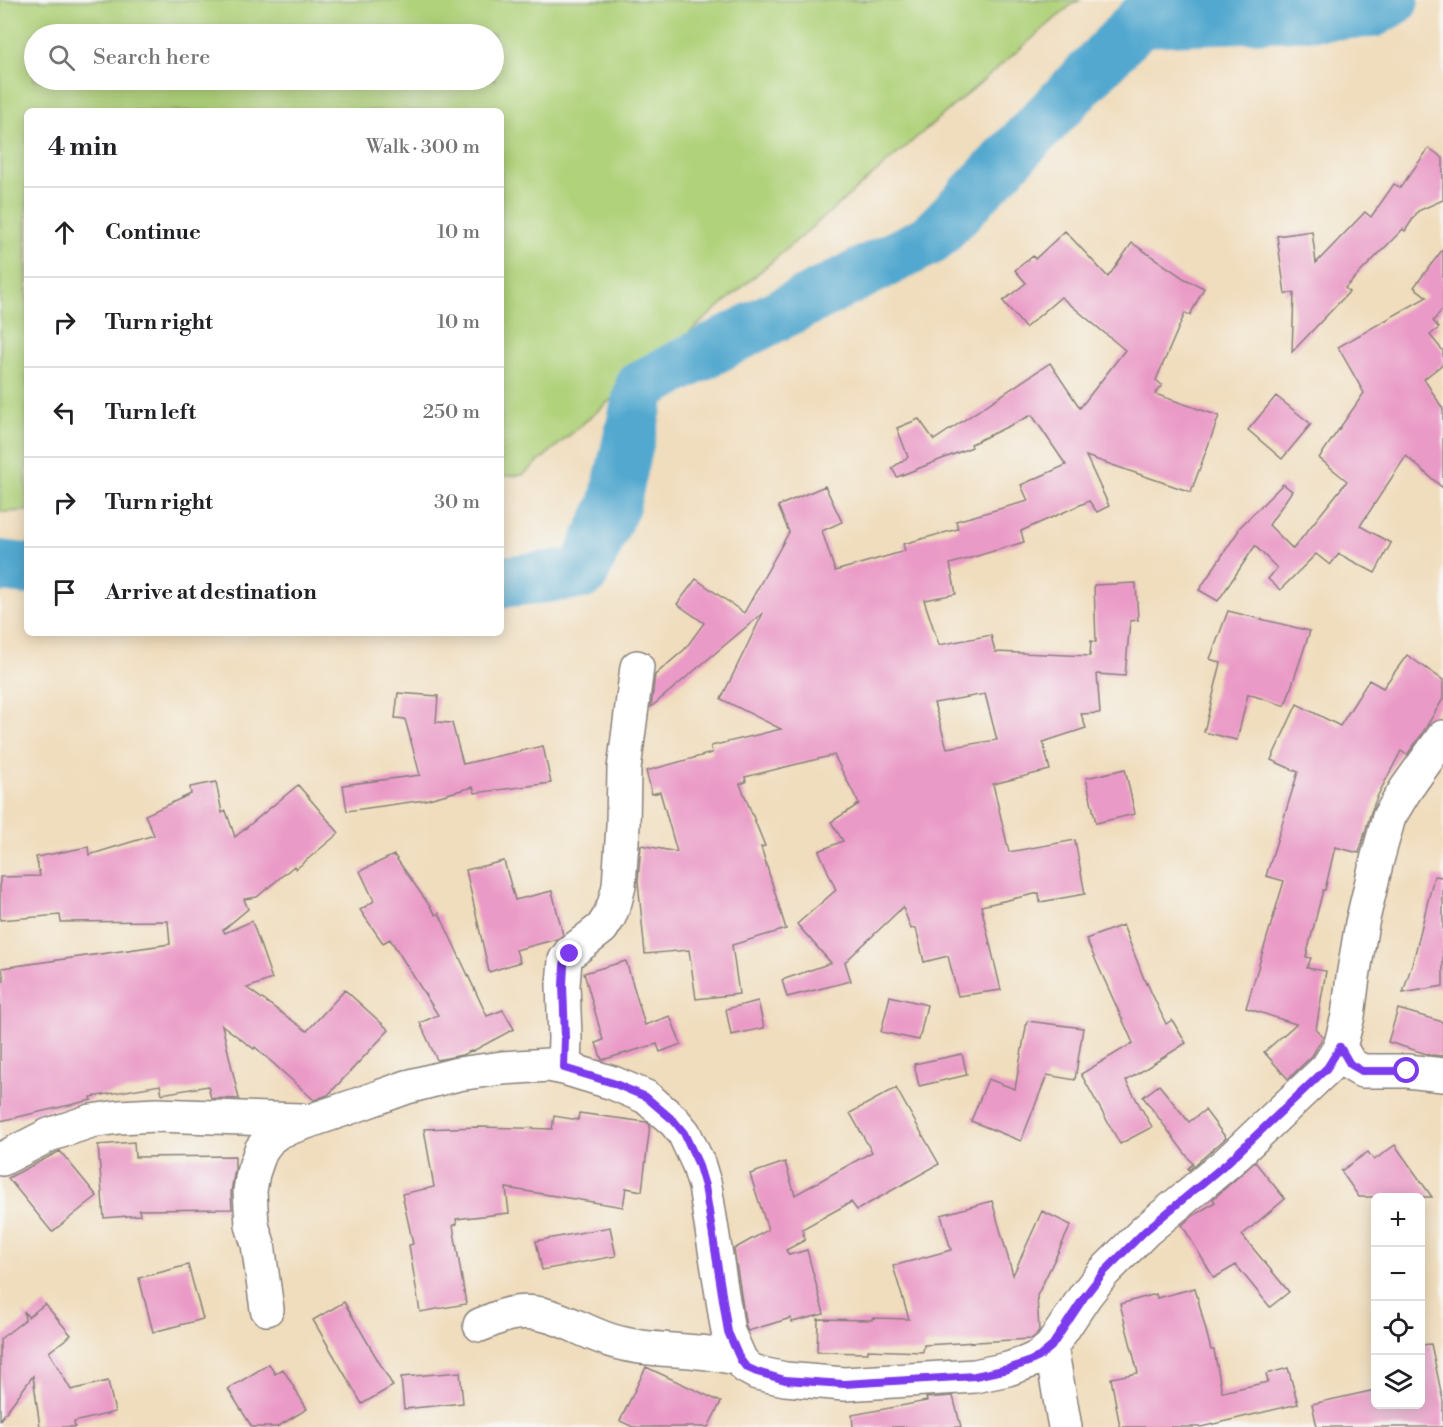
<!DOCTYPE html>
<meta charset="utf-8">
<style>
body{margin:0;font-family:"Libre Bodoni",serif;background:#f6f6f6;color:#202124}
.controls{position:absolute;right:18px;bottom:18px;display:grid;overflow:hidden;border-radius:9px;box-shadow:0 3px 15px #0003}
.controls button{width:54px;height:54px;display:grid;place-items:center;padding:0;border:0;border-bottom:2px solid #e0e0e0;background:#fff;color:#202124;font:30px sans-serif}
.stop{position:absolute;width:18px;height:18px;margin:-14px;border:4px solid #7c3aed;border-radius:50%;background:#fff}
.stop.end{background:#7c3aed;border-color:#fff;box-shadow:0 2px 6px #0008}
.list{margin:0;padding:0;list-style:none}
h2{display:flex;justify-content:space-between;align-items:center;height:78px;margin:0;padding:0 24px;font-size:26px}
h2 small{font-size:20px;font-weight:400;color:#757577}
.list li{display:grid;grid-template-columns:39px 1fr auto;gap:18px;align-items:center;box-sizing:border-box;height:90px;padding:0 24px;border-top:2px solid #e0e0e0}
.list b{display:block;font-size:22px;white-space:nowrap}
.list em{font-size:20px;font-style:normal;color:#757577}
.icon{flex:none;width:33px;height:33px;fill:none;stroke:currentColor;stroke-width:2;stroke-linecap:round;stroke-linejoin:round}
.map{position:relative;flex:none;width:1443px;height:1427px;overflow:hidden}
.search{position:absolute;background:#fff;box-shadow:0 3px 15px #0003;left:24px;top:24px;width:480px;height:66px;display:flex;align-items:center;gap:15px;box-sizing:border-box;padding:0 21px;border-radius:33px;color:#757577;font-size:22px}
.panel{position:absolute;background:#fff;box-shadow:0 3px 15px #0003;left:24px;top:108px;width:480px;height:528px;border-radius:9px}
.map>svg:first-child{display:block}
.green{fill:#b0d27a;stroke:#697a5a;stroke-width:1.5;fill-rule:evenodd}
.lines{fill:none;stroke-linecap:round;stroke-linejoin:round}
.river{stroke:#53a8cf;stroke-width:52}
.building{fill:#ea9ac6;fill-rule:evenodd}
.minor-casing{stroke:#89807c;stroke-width:36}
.minor{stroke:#fff;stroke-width:33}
.route{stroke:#7c3aed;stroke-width:8}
</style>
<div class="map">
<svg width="1443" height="1427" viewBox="0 0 1443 1427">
<rect width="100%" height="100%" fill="#f6f6f2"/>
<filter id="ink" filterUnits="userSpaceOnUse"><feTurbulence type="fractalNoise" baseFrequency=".0167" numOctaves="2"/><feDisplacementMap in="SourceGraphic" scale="12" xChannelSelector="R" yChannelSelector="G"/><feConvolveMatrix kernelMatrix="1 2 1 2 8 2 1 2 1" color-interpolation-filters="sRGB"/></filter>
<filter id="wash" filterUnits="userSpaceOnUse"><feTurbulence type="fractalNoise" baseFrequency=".008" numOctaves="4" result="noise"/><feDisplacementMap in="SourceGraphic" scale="24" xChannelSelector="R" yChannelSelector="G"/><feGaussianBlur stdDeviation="1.35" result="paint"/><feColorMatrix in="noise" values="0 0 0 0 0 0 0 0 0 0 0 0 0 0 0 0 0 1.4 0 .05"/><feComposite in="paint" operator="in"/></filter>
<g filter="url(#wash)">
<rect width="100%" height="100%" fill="#f0ddbd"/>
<path class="green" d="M0,0H1080L1071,5L523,475L501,476V111H27V511L0,512ZM34,34H494V80H34Z"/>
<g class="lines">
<path class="river" d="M0,566L27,569
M501,582L583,573L614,505L641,386L774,317L931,239L1140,21L1372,12L1393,0"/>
</g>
<g id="blocks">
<path class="building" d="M1429,148L1443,158V200L1418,211L1405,231L1403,229L1345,288L1349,292L1292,352L1294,293L1285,294L1277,236L1312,231L1316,263L1365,212L1371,217L1394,184L1400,188Z
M1065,231L1108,277L1132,243L1185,279L1204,288L1190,315L1185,313L1156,380L1162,385L1155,394L1219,416L1191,492L1086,456L1109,506L1097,512L1089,501L1021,531L1024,542L950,564L956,594L924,600L939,645L991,635L995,652L1090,656L1091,641L1096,642L1094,585L1136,583L1138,620L1130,621L1125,676L1097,674L1100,713L1081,714L1086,728L1043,742L1050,770L993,784L1009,852L1075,840L1085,894L1040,902L1039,893L981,906L1001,990L958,996L948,956L924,962L916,928L911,929L903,907L845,962L851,981L787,997L782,980L831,963L797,924L836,890L819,851L843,841L831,822L859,804L834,755L745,777L746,782L740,784L765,846L761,847L786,929L732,945L739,994L696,999L689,950L645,954L638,881L641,845L677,852L660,792L652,794L646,771L712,753L711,746L781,729L721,699L763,613L651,707L655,675L685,649L704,623L677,604L696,579L744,613L789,532L778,506L825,486L842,522L822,531L835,571L905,551L903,544L958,529L956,521L1028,501L1021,485L1066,465L1032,415L971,444L972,447L897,477L892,468L908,457L897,428L919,419L934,440L1050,363L1080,408L1125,350L1061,297L1025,328L1003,301L1026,283L1015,270L1033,256L1035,259ZM985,694L997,740L947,748L934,703Z
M1443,249V309L1433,321L1439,328L1430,335L1443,351V364L1424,379L1443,409V488L1406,456L1360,526L1391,543L1375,573L1339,554L1330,565L1316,554L1280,590L1268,579L1277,568L1255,546L1218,601L1199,590L1239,530L1238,529L1283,484L1292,491L1269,525L1293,549L1347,481L1319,458L1364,393L1338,347L1427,297L1414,287Z
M1276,396L1311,424L1282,459L1248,430Z
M1228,611L1310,631L1285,706L1248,694L1237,740L1204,732L1221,663L1210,659Z
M1407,655L1443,680V699L1422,734L1407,755L1401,751L1378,795L1371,812L1359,853L1335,847L1325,890H1323L1306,957L1311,958L1307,968L1326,971L1316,1029L1323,1037L1312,1056L1288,1079L1264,1052L1296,1024L1246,1008L1284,881L1266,876L1298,772L1271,760L1297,704L1340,726L1369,680L1383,688Z
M398,693L438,696L436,722L452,723L463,764L543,746L551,783L475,793L473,787L425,800L347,811L343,785L420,775L405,719L395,718Z
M1125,769L1135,814L1096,823L1086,778Z
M216,782L222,813L226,811L235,837L298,785L339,833L296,869L294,866L257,897L244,899L248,909L223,930L225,933L252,921L272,979L247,988L307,1031L345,990L389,1030L328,1095L314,1100L255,1047L254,1049L222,1025L239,1099L211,1098L208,1086L162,1094L160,1085L91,1097L92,1100L0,1121V982L4,981L2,968L170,944L168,921L61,922L60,915L0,920V877L40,876L36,857L88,847L89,855L154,835L145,815L191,794L190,787Z
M394,855L436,915L439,913L487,1016L503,1010L514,1029L473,1051V1050L462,1055L437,1060L420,1023L438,1015L390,939L383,943L360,910L374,901L360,871Z
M504,861L515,900L552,891L563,935L557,939L516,950L520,962L489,972L466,870Z
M1434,876L1443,877V986L1403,993L1415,954Z
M1123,925L1146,984L1147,983L1166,1024L1172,1020L1186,1043L1126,1081L1152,1127L1120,1144L1081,1074L1133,1043L1086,939Z
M626,961L645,1025L670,1016L681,1044L660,1052L657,1044L602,1060L596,1043L603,1040L584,973Z
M890,996L927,1005L919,1040L881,1032Z
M758,1001L764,1028L731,1035L726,1009Z
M1398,1009L1443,1022V1056L1430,1055L1388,1042Z
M1027,1021L1083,1028L1075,1080L1047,1075L1021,1141L971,1121L988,1079L1015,1089Z
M962,1054L967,1075L919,1086L914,1064Z
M1159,1085L1189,1122L1205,1110L1226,1138L1189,1170L1188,1168L1193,1164L1143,1097Z
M896,1088L939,1164L857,1210L851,1202L802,1229L805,1240L786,1250L789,1255L807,1250L824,1314L792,1322L791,1318L748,1331L746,1327L734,1249L768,1230L750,1174L785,1162L795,1195L872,1152L850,1113Z
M579,1113L646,1122L650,1125L642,1191L626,1188L623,1207L506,1188L509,1213L456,1219L457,1224L453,1225L466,1304L420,1312L409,1245L413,1244L402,1194L434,1187L424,1129L478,1127L552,1129L554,1116L578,1120Z
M134,1142L135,1157L235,1156V1169L231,1192L232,1209L139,1210L140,1215L104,1218L98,1145Z
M1395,1145L1432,1197H1359L1341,1171L1368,1152L1374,1160Z
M60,1151L97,1196L52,1232L8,1178Z
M1255,1162L1285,1199L1242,1235L1289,1292L1270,1307L1236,1265L1214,1278L1182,1225L1193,1216L1215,1202L1213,1199Z
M992,1201L1013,1275L1042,1211L1071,1225L1037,1296L1039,1331L1037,1334L1031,1339L924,1345L923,1352L868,1350V1353L817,1352L818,1319L872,1320V1318L909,1319L893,1266L951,1250L941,1215Z
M610,1227L616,1256L542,1270L536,1241Z
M188,1265L203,1319L153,1332L139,1278Z
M1195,1288L1211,1350H1214L1222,1392L1268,1382L1266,1374L1288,1368L1298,1404L1201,1427H1120L1111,1378L1138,1373L1120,1304L1156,1294L1157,1298Z
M344,1302L393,1386L362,1404L313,1320Z
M45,1304L71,1335L49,1352L71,1390L108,1381L115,1412L74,1422L75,1427H40L33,1376L0,1420V1339L25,1320L24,1311L28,1317Z
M1431,1344L1443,1401V1427H1317L1312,1404L1375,1390L1376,1404H1420V1345Z
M269,1364L275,1374L283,1369L307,1409L277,1427H252L228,1389Z
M646,1367L721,1402L708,1427H633L620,1421Z
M460,1372L463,1403L404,1409L401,1377Z
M953,1396L961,1427H853L852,1415L927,1401L926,1398Z"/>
</g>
</g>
<g filter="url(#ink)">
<use href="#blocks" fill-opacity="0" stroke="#89807c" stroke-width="1.5"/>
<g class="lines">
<g class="minor-casing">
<path id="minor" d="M1340,1047L1350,1064L1362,1071H1407L1443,1075
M564,1068L565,1038L563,985L565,960L570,953L602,928L609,917L615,902L619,886L623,826L624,769L637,667
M2,1159L49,1135L91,1121L119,1117L156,1115L301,1120
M267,1309L258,1244L252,1225L250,1191L253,1173L261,1150L270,1138L280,1131L354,1106L407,1087L458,1074L502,1068L549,1065L564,1068L613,1083L646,1097L674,1121L684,1133L698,1163L705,1186L728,1332L740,1359L746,1367L757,1373L785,1379L844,1384L975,1376L1008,1369L1028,1362L1039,1357L1051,1347L1085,1296L1103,1273L1145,1231L1228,1162L1327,1068L1340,1047L1348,1016L1353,977L1362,923L1377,860L1389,817L1406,789L1443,737
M480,1325C490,1321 500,1316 510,1314C551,1305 583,1335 620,1343C646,1350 673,1349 698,1352C712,1353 726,1356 740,1359
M1051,1347L1065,1427"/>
</g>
<use href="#minor" class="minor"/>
</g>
</g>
<g class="lines" filter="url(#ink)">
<path class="route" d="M570,954L565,960L564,966L563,985L565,1038L564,1068L613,1083L646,1097L674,1121L684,1133L698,1163L705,1186L728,1332L740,1359L746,1367L757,1372L785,1380L844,1384L975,1376L1008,1369L1028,1362L1039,1357L1051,1347L1085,1296L1103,1273L1145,1231L1228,1162L1327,1068L1340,1047L1350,1064L1362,1071H1407"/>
</g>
</svg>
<div class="controls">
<button>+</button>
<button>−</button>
<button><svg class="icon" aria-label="locate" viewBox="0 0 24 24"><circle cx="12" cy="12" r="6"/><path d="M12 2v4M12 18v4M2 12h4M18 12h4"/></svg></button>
<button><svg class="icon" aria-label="layers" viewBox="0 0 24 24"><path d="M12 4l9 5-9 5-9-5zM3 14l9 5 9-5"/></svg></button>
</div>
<div class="stop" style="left:1407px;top:1071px"></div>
<div class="stop end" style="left:570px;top:954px"></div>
<div class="search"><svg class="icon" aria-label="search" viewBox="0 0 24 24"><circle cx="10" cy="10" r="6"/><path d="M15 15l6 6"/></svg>Search here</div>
<section class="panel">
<h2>4 min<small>Walk · 300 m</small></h2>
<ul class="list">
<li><svg class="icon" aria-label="ahead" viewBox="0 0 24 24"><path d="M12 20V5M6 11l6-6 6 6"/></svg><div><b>Continue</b></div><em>10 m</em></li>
<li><svg class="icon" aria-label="right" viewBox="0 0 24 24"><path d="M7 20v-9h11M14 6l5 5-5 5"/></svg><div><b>Turn right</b></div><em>10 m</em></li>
<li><svg class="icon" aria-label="left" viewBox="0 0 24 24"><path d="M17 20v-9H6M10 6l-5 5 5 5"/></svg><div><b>Turn left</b></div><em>250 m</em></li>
<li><svg class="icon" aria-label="right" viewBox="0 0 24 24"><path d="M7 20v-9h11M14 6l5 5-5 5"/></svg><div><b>Turn right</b></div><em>30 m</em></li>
<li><svg class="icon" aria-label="arrive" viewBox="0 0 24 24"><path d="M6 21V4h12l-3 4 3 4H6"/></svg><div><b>Arrive at destination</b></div></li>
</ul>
</section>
</div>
